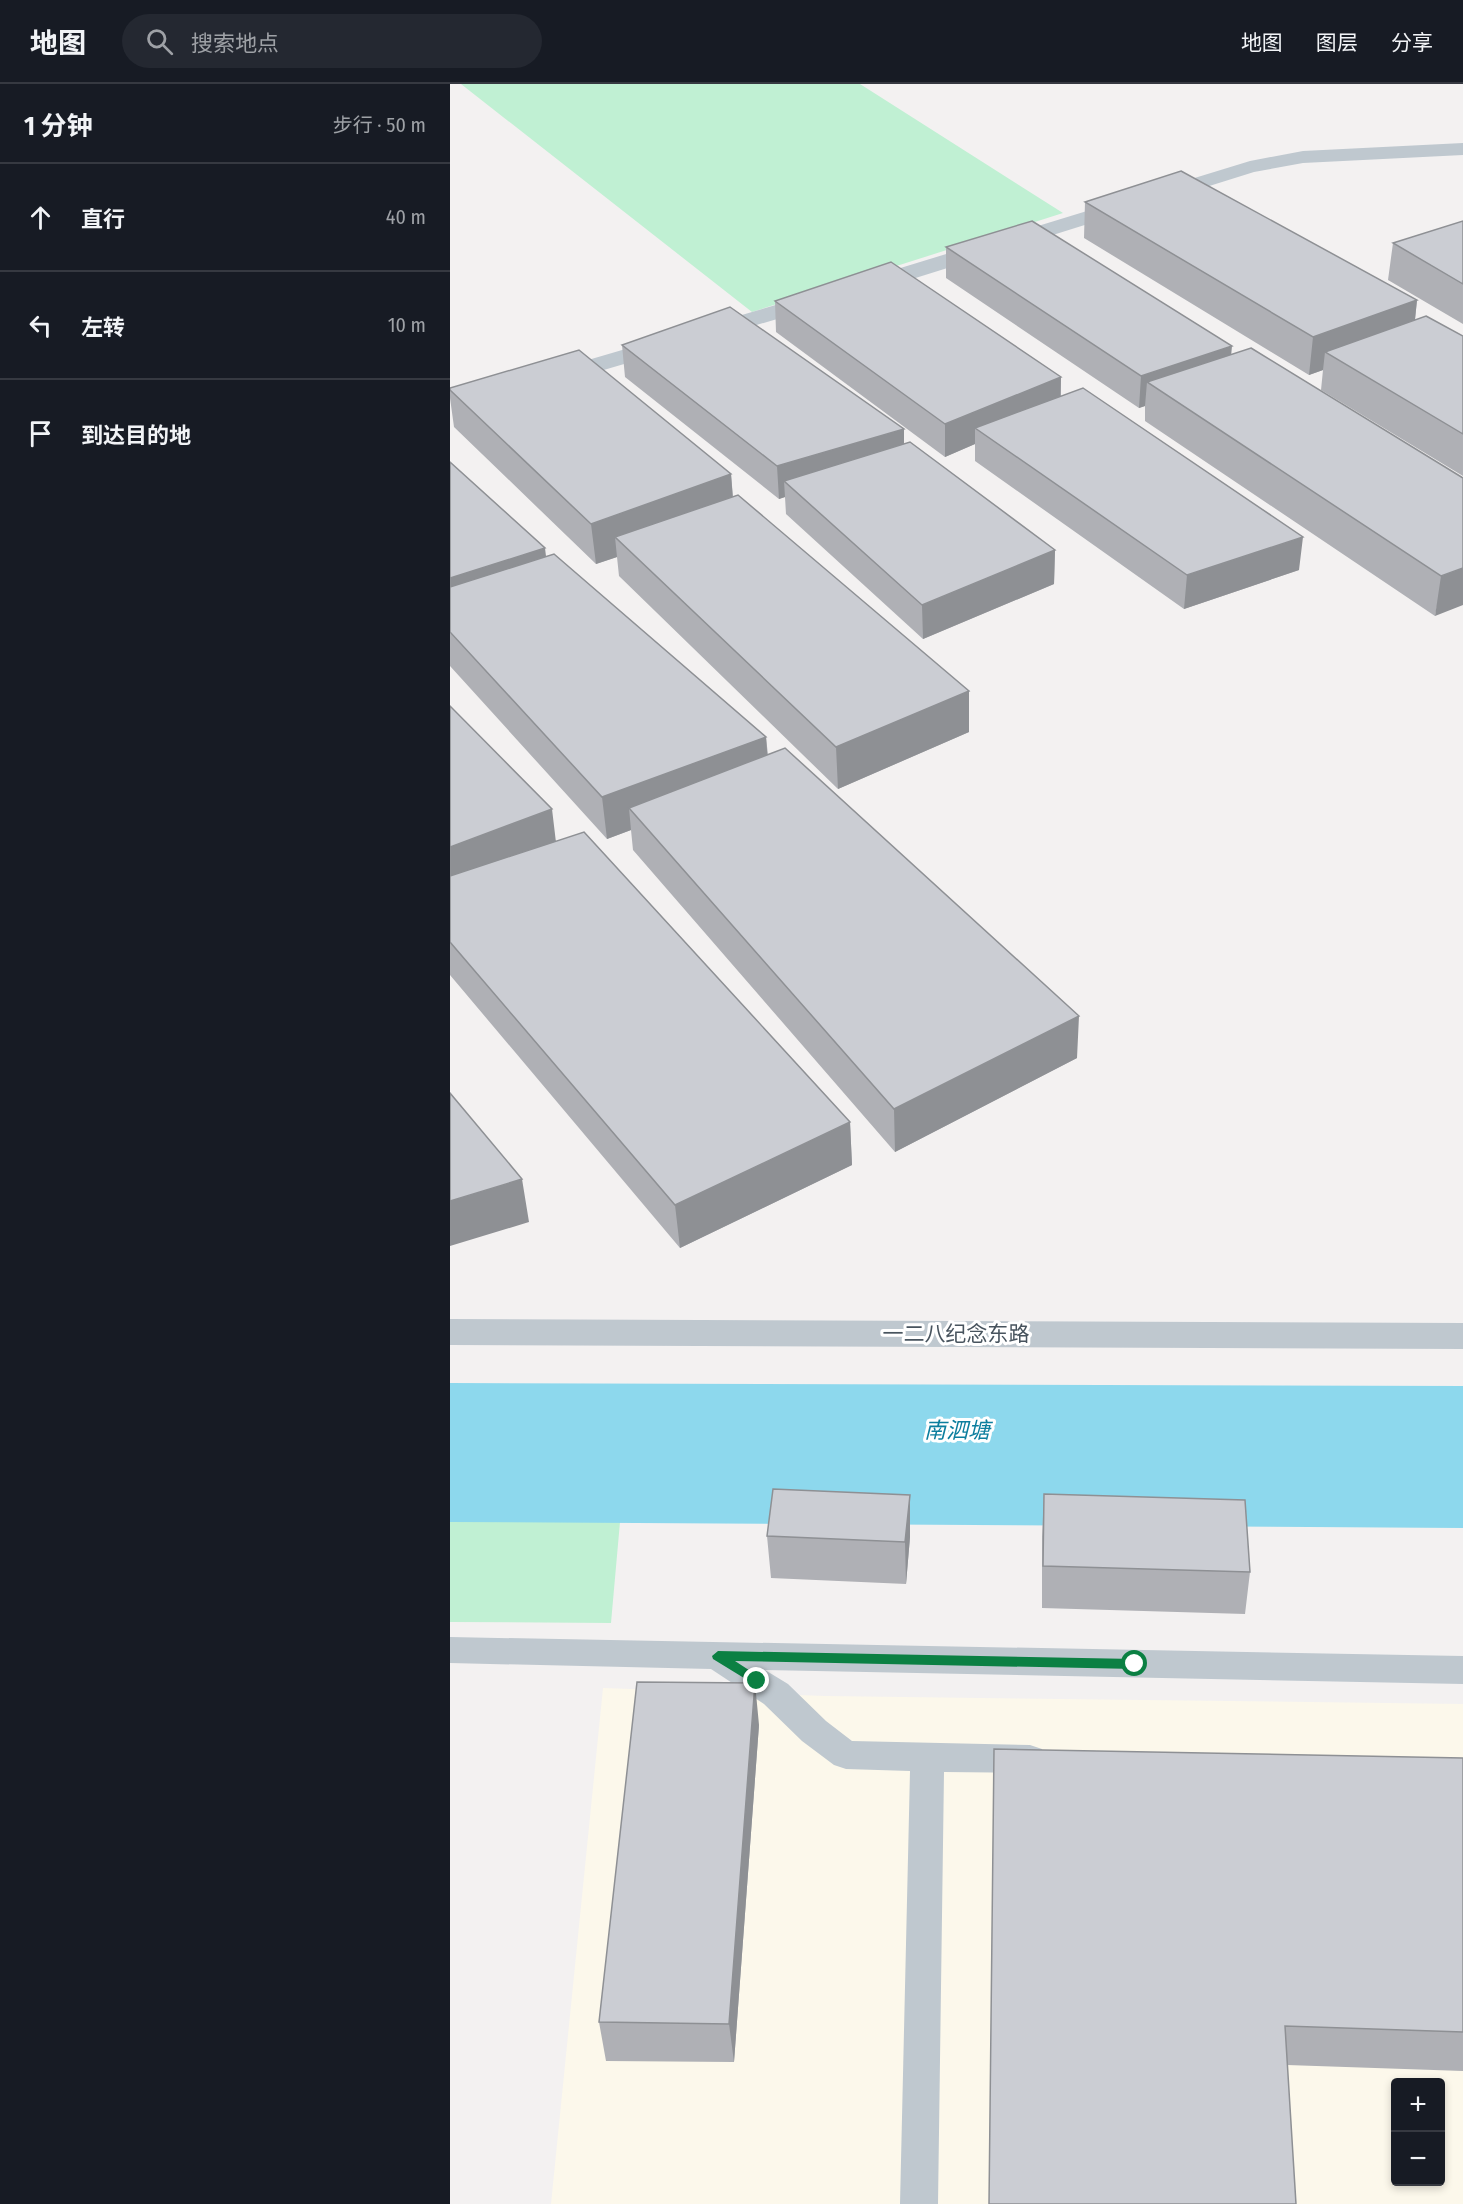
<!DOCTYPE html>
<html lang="zh">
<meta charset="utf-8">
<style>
body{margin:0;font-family:"Fira Sans Condensed","Noto Sans SC",sans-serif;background:#242831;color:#f1f3f6}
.controls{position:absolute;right:18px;bottom:18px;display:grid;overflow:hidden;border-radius:6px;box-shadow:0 3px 9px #0003}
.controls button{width:54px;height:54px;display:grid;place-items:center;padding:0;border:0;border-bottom:2px solid #363941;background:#171b24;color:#f1f3f6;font:30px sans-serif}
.stop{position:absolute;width:18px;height:18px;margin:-14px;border:4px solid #0b8043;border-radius:50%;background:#fff}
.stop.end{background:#0b8043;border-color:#fff;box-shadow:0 2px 6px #0008}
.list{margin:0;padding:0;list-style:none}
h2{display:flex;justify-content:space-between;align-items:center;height:78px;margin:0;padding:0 24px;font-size:26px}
h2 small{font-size:20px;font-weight:400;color:#9ea1a6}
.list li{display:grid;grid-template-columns:39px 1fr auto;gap:18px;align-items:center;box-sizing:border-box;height:108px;padding:0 24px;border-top:2px solid #363941}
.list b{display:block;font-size:22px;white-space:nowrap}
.list em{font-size:20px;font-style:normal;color:#9ea1a6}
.icon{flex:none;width:33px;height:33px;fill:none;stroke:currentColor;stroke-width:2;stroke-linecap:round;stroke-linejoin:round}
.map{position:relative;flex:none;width:1013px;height:2120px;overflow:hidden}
header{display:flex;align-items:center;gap:36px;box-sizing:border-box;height:84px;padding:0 30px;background:#171b24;border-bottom:2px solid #363941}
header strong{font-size:28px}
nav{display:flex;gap:33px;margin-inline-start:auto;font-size:21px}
.search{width:420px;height:54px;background:#242831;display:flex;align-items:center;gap:15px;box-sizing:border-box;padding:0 21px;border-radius:33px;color:#9ea1a6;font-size:22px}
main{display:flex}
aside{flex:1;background:#171b24}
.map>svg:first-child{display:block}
.commercial{fill:#fcf8eb;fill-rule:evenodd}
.green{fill:#c0f0d3}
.water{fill:#8dd8ed}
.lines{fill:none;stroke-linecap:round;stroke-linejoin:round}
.lane{fill:#bfc8cf;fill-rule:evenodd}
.street{fill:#bfc8cf;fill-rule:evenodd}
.wall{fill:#afb0b5}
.shaded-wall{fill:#8e9094}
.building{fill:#cbcdd3;stroke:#8e9094;stroke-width:1.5}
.route{fill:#0b8043}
.labels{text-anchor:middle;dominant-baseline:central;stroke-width:6;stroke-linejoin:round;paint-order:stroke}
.street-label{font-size:21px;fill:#48545e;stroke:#fff}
.water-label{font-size:22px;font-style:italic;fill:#0c7e9e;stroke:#fff}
</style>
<header>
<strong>地图</strong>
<div class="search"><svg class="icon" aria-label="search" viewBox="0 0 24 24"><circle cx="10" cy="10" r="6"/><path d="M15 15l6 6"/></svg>搜索地点</div>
<nav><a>地图</a><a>图层</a><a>分享</a></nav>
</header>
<main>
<aside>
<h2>1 分钟<small>步行 · 50 m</small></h2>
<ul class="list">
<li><svg class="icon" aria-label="ahead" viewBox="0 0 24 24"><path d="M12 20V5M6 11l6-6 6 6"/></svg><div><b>直行</b></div><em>40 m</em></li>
<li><svg class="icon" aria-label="left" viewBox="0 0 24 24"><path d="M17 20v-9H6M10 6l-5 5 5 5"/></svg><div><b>左转</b></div><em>10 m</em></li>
<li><svg class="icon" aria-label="arrive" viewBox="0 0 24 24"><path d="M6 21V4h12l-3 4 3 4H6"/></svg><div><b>到达目的地</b></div></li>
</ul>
</aside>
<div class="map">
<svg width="1013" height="2120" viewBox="0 0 1013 2120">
<rect width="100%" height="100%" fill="#f3f1f1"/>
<path class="commercial" d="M153,1604L375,1612L1013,1620V2120H101ZM946,1998H990V2098H946Z"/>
<path class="green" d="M11,0H410L613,129L302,228Z
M0,1438H170L161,1539L0,1538Z"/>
<path class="water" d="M0,1299L1013,1302V1444L0,1438Z"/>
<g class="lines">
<path class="lane" d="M0,1553L1013,1572V1600L315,1586L338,1600L376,1637L402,1657L580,1661L592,1665L597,1675L592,1685L580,1689L494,1688L488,2120H450L460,1687L396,1685L384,1681L352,1657L314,1620L261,1585L0,1579Z"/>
<path class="street" d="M1013,59V71L853,79L804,88L424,207L416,209L408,207L405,202L408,197L800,77L853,67Z
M370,208L378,210L381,215L378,220L113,298L105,300L97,298L93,293L97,288Z
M0,1235L1013,1239V1265L0,1261Z"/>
</g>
<path class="wall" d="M635,118L967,216L965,236L1013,252V392L871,306L873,286L859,291L634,154Z
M1013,137V240L938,196L943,159Z
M496,163L781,271L1013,394L985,532L695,337V322L689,324L496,194Z
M325,217L611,293V312L849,486L734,525L525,377V360L495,373L326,248Z
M172,261L454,360L605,466L604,500L473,555L336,430L335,413L329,415L175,293Z
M0,304L281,390L283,413L519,607V648L388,705L169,492L167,473L146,480L4,343L0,314Z
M0,378L96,473L316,653L318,671L627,974L445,1068L183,766L181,746L157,755L0,582Z
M0,622L106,757L400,1038L402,1081L230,1164L0,891Z
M594,1410L800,1488L795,1530L592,1524V1453Z
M460,1411V1453L456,1500L321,1494L317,1452Z
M309,1641L284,1978L156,1977L149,1938Z
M1013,1674V1987L837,1981L539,2120Z"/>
<path class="shaded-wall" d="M967,216L963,254L875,268L873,286L859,291L863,253Z
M782,262L779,294L697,298L695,322L689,324L691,292Z
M611,293L610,325L525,344V360L495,373V340Z
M454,345V378L334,397L335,413L329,415L327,382Z
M281,390L284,430L165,453L167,473L146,480L141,440Z
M853,453L849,486L734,525L737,491Z
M95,464L99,497L0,530V494Z
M605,466L604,500L473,555L472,521Z
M1013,484V521L985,532L991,492Z
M519,607V648L388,705L386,663Z
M316,653L319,694L179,724L181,746L157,755L152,713Z
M102,725L107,767L0,808V763Z
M629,932L627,974L445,1068L444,1025Z
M400,1038L402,1081L230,1164L225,1121Z
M72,1095L79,1138L0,1162V1117Z
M460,1411V1453L456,1500L455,1458Z
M305,1599L309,1641L284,1978L279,1940Z"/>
<path class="building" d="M731,87L967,216L863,253L635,118Z
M582,137L782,262L691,292L496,163Z
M1013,137V200L943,159Z
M441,178L611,293L495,340L325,217Z
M280,223L454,345L327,382L172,261Z
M976,232L1013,252V350L875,268Z
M801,264L1013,394V484L991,492L697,298Z
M129,266L281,390L141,440L0,306V304Z
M633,304L853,453L737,491L525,344Z
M460,358L605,466L472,521L334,397Z
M0,378L95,464L0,494Z
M288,411L519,607L386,663L165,453Z
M104,470L316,653L152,713L0,548V503Z
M0,622L102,725L0,763Z
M335,664L629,932L444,1025L179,724Z
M134,748L400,1038L225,1121L0,858V792Z
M0,1009L72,1095L0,1117Z
M323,1405L460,1411L455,1458L317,1452Z
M594,1410L795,1416L800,1488L593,1482Z
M187,1598L305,1599L279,1940L149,1938Z
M544,1665L1013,1674V1948L835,1942L846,2120H539Z"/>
<path class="route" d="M268,1567L685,1575L691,1580L685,1585L285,1577L311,1594L313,1597L307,1602L263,1575L262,1572Z"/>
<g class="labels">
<g class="street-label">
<text x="506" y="1250">一二八纪念东路</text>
</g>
<g class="water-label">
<text x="507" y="1346">南泗塘</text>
</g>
</g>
</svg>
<div class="controls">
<button>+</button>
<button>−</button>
</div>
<div class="stop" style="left:685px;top:1580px"></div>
<div class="stop end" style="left:307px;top:1597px"></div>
</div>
</main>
